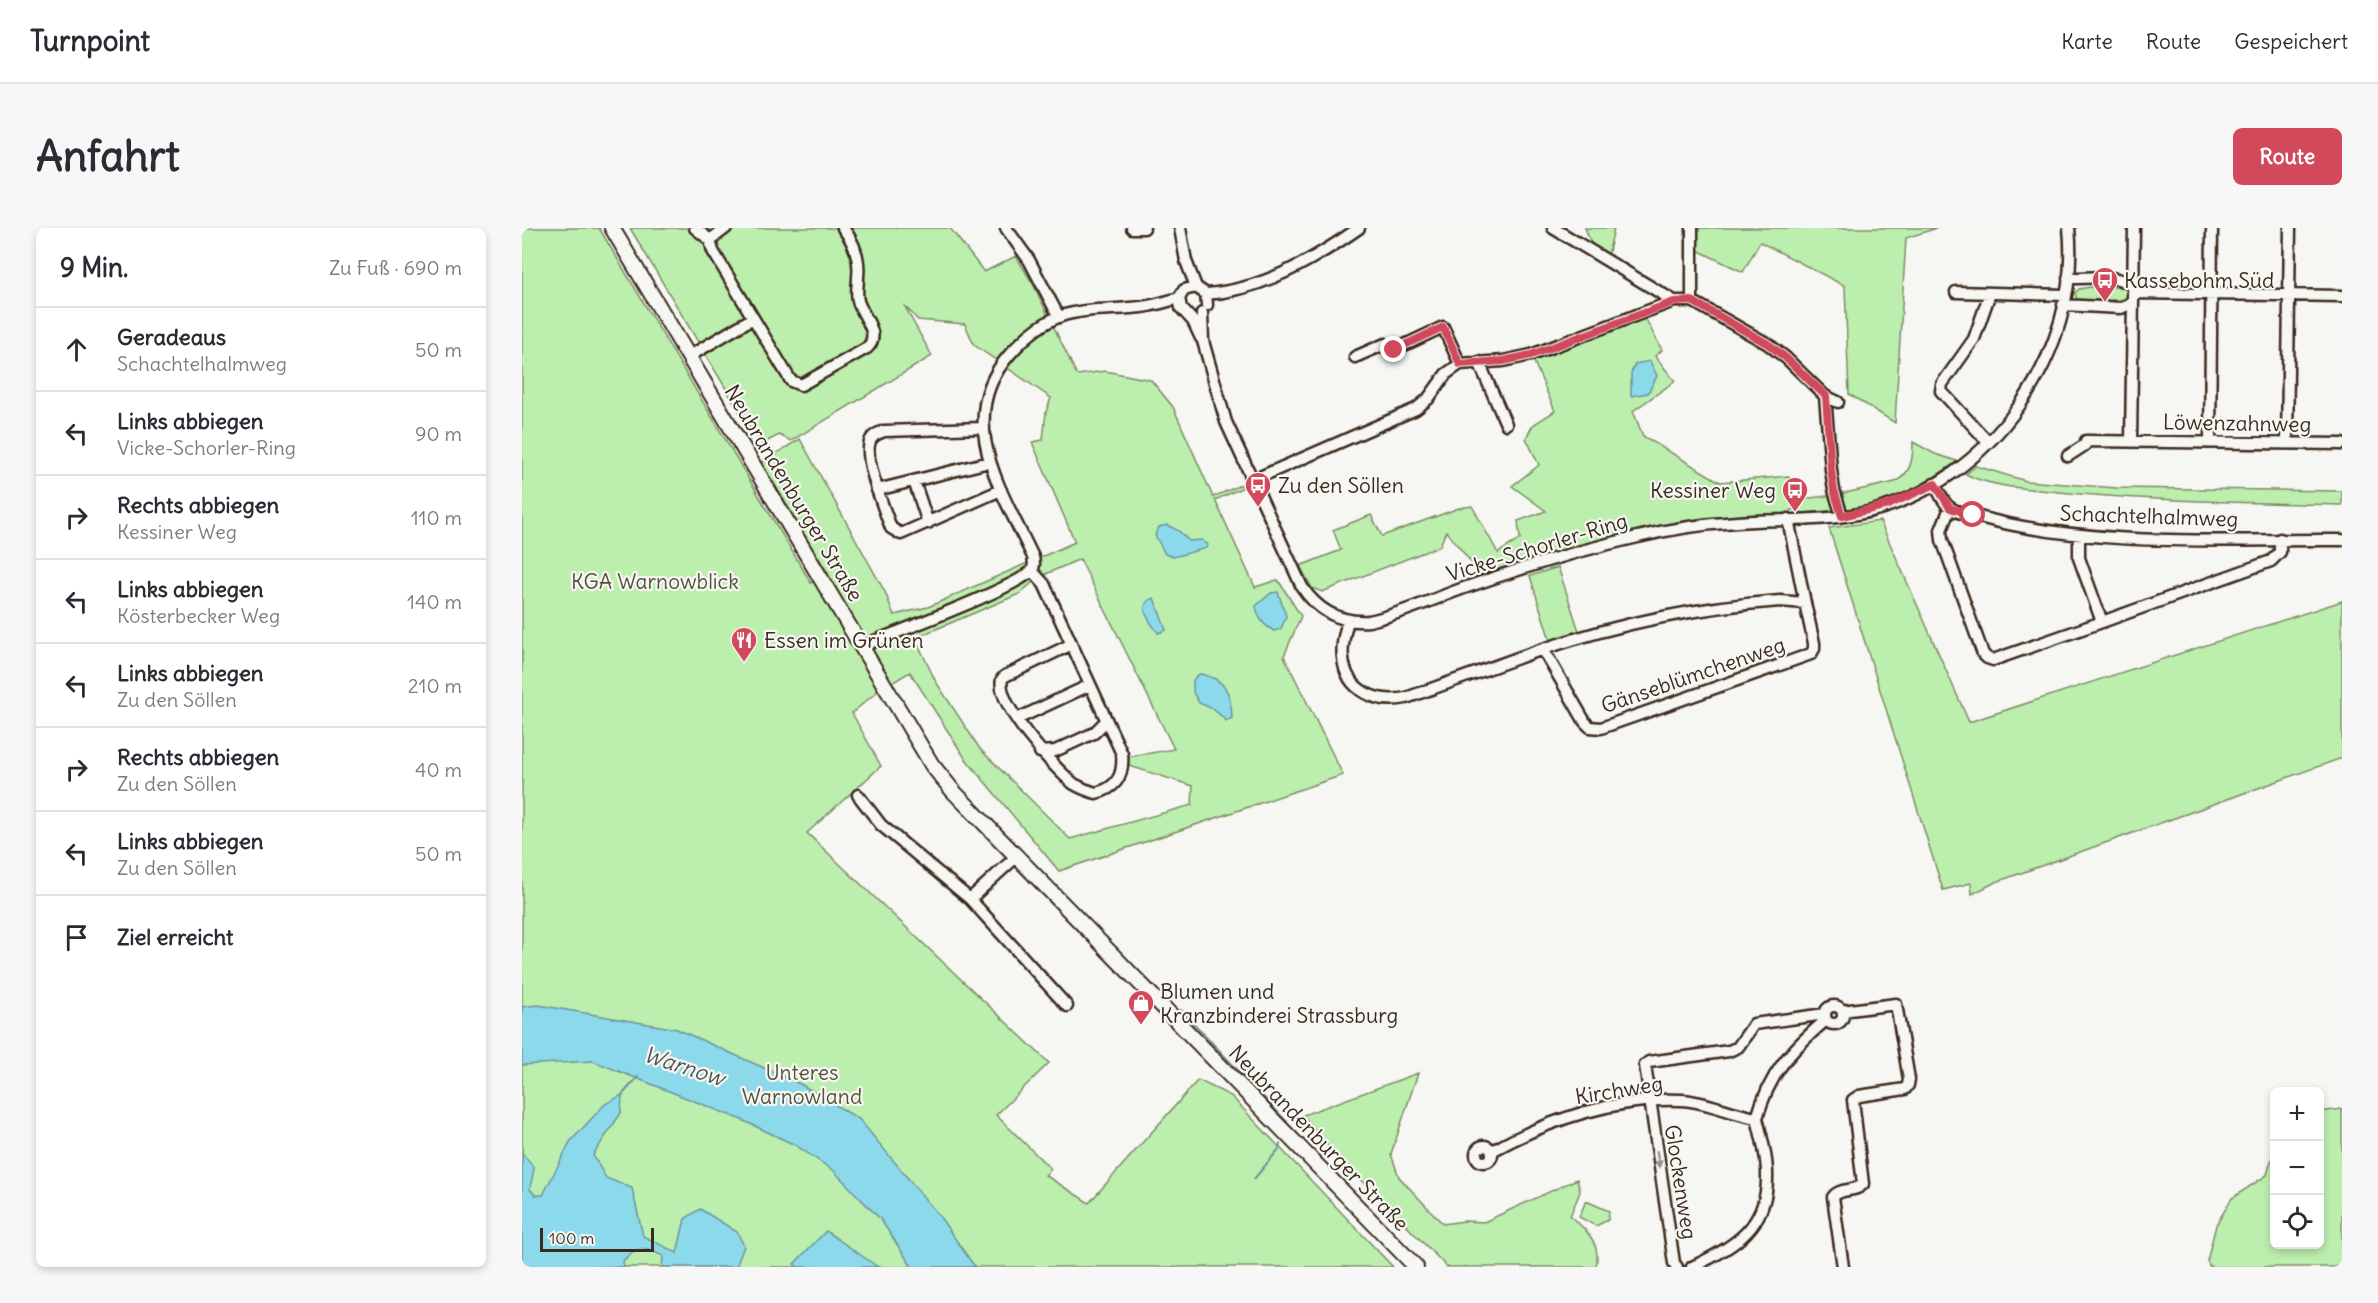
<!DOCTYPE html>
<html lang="de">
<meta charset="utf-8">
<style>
body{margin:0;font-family:Delius,sans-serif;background:#f7f7f7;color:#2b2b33}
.controls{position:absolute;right:18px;bottom:18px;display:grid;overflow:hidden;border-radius:9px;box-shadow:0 3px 9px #0003}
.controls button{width:54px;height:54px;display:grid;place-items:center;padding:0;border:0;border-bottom:2px solid #e1e1e2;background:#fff;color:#2b2b33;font:30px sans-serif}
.scale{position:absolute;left:18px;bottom:15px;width:114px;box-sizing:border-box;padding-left:6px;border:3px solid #3b2a1e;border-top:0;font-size:16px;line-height:21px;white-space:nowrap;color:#3b2a1e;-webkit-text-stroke:4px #f6f6f2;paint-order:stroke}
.stop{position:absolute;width:18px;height:18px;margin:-14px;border:4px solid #d1495b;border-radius:50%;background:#fff}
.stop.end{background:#d1495b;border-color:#fff;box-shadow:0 2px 6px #0008}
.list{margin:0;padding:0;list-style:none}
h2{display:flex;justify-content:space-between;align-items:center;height:78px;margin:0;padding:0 24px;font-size:26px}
h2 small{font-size:20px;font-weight:400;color:#7c7c81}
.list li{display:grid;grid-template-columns:39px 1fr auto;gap:18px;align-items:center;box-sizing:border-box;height:84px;padding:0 24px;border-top:2px solid #e1e1e2}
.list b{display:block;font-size:22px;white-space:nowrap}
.list p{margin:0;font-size:20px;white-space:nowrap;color:#7c7c81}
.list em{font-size:20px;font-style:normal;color:#7c7c81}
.icon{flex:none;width:33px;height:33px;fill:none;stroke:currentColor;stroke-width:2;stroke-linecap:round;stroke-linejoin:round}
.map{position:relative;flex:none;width:1820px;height:1039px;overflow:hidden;border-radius:9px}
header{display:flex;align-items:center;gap:36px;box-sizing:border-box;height:84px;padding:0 30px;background:#fff;border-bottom:2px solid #e1e1e2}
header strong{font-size:28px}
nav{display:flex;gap:33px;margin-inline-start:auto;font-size:21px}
.intro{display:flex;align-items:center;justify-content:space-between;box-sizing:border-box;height:144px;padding:0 36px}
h1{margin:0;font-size:42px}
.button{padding:15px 27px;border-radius:9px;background:#d1495b;color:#fff;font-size:21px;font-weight:700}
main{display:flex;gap:36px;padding:0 36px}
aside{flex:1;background:#fff;border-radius:9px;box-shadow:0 3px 9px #0003}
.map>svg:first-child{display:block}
.green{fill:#bceeae;stroke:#7c8c66;stroke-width:1.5;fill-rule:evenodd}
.water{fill:#8cd9ec;stroke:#6c939a;stroke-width:1.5}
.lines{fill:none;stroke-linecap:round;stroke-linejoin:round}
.stream{stroke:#6c939a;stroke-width:2}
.minor-casing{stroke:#3b2a1e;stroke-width:15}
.major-casing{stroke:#3b2a1e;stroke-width:18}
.minor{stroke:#f6f6f2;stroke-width:10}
.major{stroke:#f6f6f2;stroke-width:14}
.oneway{fill:#989088}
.route{stroke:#d1495b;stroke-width:8}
.labels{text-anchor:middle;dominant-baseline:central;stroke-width:4.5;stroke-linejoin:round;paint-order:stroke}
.poi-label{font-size:21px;fill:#3b2a1e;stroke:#f6f6f2;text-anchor:start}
.street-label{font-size:21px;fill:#3b2a1e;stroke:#f6f6f2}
.park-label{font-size:21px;fill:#55513b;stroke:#f6f6f2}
.water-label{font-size:22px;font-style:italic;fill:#4f5652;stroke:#f6f6f2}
</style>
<header>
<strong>Turnpoint</strong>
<nav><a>Karte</a><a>Route</a><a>Gespeichert</a></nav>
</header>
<div class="intro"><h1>Anfahrt</h1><a class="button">Route</a></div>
<main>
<aside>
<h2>9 Min.<small>Zu Fuß · 690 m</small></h2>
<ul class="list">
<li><svg class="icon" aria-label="ahead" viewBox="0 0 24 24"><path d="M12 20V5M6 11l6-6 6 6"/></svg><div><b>Geradeaus</b><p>Schachtelhalmweg</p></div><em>50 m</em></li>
<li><svg class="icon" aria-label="left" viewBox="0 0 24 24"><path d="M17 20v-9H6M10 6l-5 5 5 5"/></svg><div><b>Links abbiegen</b><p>Vicke-Schorler-Ring</p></div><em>90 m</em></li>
<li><svg class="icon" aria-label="right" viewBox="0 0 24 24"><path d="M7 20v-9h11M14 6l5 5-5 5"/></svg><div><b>Rechts abbiegen</b><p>Kessiner Weg</p></div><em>110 m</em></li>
<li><svg class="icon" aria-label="left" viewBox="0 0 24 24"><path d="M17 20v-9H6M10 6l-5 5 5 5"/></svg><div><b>Links abbiegen</b><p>Kösterbecker Weg</p></div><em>140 m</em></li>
<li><svg class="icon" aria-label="left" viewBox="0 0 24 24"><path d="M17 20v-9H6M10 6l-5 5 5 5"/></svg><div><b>Links abbiegen</b><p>Zu den Söllen</p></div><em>210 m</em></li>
<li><svg class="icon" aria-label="right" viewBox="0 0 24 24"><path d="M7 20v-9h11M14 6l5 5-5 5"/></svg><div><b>Rechts abbiegen</b><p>Zu den Söllen</p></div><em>40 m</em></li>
<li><svg class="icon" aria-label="left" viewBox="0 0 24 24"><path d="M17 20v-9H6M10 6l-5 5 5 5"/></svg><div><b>Links abbiegen</b><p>Zu den Söllen</p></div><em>50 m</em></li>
<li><svg class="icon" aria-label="arrive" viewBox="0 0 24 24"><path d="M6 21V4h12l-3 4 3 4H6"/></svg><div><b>Ziel erreicht</b></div></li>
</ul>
</aside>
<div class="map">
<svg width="1820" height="1039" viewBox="0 0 1820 1039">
<rect width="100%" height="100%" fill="#f6f6f2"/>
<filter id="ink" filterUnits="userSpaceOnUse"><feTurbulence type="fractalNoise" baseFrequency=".0167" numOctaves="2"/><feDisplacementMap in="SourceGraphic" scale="12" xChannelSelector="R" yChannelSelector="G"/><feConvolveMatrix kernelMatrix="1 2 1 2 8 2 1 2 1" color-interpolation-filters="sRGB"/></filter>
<g filter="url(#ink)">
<path class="green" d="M0,0H77L289,355L306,345L238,235L278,211L363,364L372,387L406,379L553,314L510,214L521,212L524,184L529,170L452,117L443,96L396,92L382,77L410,128L269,213L257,207L240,216L230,200L228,201L108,0H428L462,44L494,28L511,56L555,147L583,143L629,152L651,179L691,269L723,255L724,258L693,272L733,359L756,352L779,388L762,428L821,547L537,643L443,530L388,444L356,463L330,485L359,538L285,605L527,835L474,887L529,941L523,947L567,975L676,852L709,868L871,1039H0ZM558,331L652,521L600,530L601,536L671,558L670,577L548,611L458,521L414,454L393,410L497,366L517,349Z
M1063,0H1092L1086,28L1067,18L1069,15Z
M1174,0H1415L1384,10L1373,195L1327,166L1323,58L1238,14L1221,44L1175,22Z
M1568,59H1605L1607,63L1605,72H1555L1553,65L1557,61Z
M1121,86L1140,122L1133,128L1153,153L1111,183L1121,208L1198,254L1267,248L1270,272L1314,267L1373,254C1389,246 1391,231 1391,214L1413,226L1435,233V236C1385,274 1339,282 1278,285L1277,281L1269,282V286C1229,287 1190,289 1150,295C1085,306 1023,328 960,348L924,303L918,318L800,364L790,360L778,338L819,322L811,302L849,287L860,308L937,280L950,278L976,325L998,311L996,293L1024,283L990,258L1017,237L1004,210L1011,197L1033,183L1009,127Z
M1454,238L1504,253L1595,260L1820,263V277C1726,275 1631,273 1537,264C1510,261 1467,259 1444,246Z
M1358,293L1447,494L1820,373V530L1474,654L1450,666L1449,655L1421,662L1307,300Z
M1036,339L1057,403L1028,412L1008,348Z
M896,845L869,926L877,949L921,996L942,993L962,994L1055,951L1058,964L1048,988C1065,1002 1079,1015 1074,1039H925L798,910L781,887Z
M1820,881V1039H1688L1685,1033L1694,997L1710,970L1745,947L1752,922L1751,889H1752V1016H1798V884Z
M1064,973L1087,983L1086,992L1074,998L1057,989Z"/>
<path class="water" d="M1128,133L1135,148L1126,165L1109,168V145L1113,136Z
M645,297L657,303L667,313L680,312L686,317L685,320L651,329L643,326L633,307L637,299Z
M756,364L764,388L759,401L752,403C741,397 736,390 734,378L749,365Z
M632,370L644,402L636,405C628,394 613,376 632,370Z
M678,446C705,451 709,466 710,490L705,493L691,481L677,475L671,464V453L674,448Z
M16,777L155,801L280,857L337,891L418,989L453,1039H390L359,992L312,943L273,917L220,892L71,833L0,837V779Z
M100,867L99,885L71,927L84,950L110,960L121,1008L155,1025L163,991L178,981L215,1004L222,1018L214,1039H140L141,1028C122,1019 116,1016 101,1033L102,1039H0V925L12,940L8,961L13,967H21L48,914L83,876Z
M304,1003L356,1039H276L272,1036Z"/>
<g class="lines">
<path class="stream" d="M659,782L765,894L763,896
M100,867L116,849
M732,951L757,921L758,916"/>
<g class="minor-casing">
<path id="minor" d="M173,0L188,12
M484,0L507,32L537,89
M610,0H622
M658,0L664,33L674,59
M1031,0L1152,73
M1170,0V73
M188,12L191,23L269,153L279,157L345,120C360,106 340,88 336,73C334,65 336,57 336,49C338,31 332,14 321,0
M188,12L204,0
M1546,50C1566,51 1596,44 1611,59
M1434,64L1544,67
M1611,65L1820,68
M684,66C741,62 791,32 837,0
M1541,77L1599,80L1611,74
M680,85L681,113L704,194L780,359C796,383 819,395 847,393C880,386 911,371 942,360C999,340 1057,322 1116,309C1148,301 1182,296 1215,294C1258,291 1303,294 1346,284C1468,255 1560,125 1547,0
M679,110L671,93L659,80L657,70L662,62L674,59L684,66L685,77
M166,129L231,90
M833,129L863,116L872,122L921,99L938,136
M957,134L984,196
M1303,168L1309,242L1312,262L1320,288
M460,200L362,203C358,205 353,206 350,210C338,224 363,283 369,300L379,306L479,262
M1609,213L1612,0
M1466,214L1419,163L1420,156L1452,111L1468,65
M1688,214L1690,0
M1765,215L1768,0
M1546,228L1563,217L1564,213L1820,216
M731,252L894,181L906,171L924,146L938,136L981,133L1009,127L1152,73H1170L1246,116L1264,130L1303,168L1316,174
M392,253L406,295
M1412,256C1417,263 1420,273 1427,279C1435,286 1451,287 1461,290C1575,320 1703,311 1820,312
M355,262L467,234
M1428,280L1419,302L1420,312L1461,426L1465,430L1471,432L1580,394L1557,330V307
M1266,291L1283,375
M510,343L522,356L600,526C602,547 595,560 574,565C566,563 559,560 552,556C533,541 473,476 480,451L483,448L548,417
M1258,373L1283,375L1292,415V421L1289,426L1079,500L1068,499L1063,494L1021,421C1099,395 1176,379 1258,373Z
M826,392C823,404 819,418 821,430C824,463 855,476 884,470L1021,421
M1580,394L1749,333L1758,324V311
M340,418C367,407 499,358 510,342C513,338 512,334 511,329C481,265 430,191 488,126C502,110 519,95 539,88C567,79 597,83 626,78C636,76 647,73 657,70
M495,491L568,457
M518,524L533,523L572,505L584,493
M336,567L359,597L448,671L545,778
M448,671L495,628
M1303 787a9 9 0 1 1 18 0a9 9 0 1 1-18 0Z
M1320,783L1374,776L1387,851L1386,857L1383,861L1337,868L1331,872L1341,956C1333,965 1318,959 1311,969L1321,1039
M954 926a8 8 0 1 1 16 0a8 8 0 1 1-16 0Z
M970,923C1026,892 1094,869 1159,872C1185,873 1209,886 1235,890C1248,844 1269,822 1304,792
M1155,1039L1152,1035L1123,837L1127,834L1207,823L1216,819L1232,796L1303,786
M1170,1039C1213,1019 1247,998 1245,945C1245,927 1239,908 1235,890"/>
</g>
<g class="major-casing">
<path id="major" d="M90,0L410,537L431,563L894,1039"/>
</g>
<use href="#minor" class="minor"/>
<use href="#major" class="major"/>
</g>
<defs><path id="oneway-solid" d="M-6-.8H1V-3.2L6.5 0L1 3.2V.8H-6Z" transform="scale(1.5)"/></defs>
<use class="oneway" href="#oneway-solid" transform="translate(1136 931) rotate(81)"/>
</g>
<g class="lines" filter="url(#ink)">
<path class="route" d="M872,122L921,99L938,136L981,133L1009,127L1152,74L1170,73L1246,116L1264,130L1304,168L1309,242L1312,262L1320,288L1366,277L1413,256L1428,280L1451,287"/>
</g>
<defs>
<g id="bus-pin" transform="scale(1.35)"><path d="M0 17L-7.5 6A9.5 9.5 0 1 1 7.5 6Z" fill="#d1495b" stroke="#f6f6f2"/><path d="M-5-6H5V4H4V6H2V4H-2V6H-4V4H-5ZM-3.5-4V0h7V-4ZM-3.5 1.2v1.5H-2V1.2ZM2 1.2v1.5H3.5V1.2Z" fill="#fff"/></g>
<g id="restaurant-pin" transform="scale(1.35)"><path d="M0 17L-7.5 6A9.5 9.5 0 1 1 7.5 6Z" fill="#d1495b" stroke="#f6f6f2"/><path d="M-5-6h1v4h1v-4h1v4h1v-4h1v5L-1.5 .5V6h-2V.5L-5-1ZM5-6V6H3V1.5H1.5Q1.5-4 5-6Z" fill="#fff"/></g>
<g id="shop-pin" transform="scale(1.35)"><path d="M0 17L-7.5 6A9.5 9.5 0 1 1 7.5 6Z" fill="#d1495b" stroke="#f6f6f2"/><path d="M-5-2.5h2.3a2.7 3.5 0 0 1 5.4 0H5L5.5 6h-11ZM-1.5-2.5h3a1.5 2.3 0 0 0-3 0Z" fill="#fff"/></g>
</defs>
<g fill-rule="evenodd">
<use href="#bus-pin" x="1583" y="52"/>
<use href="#bus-pin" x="736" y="257"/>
<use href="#bus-pin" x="1273" y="262"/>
<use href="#restaurant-pin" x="222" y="412"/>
<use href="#shop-pin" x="619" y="775"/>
</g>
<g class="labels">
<g class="poi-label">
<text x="1602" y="52">Kassebohm Süd</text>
<text x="756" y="257">Zu den Söllen</text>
<text x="1254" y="262" text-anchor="end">Kessiner Weg</text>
<text x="242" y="412">Essen im Grünen</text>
<text x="638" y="763">Blumen und<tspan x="638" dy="24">Kranzbinderei Strassburg</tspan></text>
</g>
<g class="street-label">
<text transform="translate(1715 195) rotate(1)">Löwenzahnweg</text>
<text transform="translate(272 265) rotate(59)">Neubrandenburger Straße</text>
<text transform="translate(1627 288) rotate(2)">Schachtelhalmweg</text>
<text transform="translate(1015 319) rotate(-17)">Vicke-Schorler-Ring</text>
<text transform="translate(1171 447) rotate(-19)">Gänseblümchenweg</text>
<text transform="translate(1097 862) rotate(-9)">Kirchweg</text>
<text transform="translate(797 910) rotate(46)">Neubrandenburger Straße</text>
<text transform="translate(1159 954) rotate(81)">Glockenweg</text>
</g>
<g class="park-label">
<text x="133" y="353">KGA Warnowblick</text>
<text x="280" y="844">Unteres<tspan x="280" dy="24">Warnowland</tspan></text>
</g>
<g class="water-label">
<text transform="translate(162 838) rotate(18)">Warnow</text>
</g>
</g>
</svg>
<div class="controls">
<button>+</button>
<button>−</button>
<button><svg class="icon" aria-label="locate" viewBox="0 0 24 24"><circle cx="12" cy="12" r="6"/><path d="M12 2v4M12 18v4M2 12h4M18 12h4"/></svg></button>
</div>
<div class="scale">100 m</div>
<div class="stop" style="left:1451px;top:287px"></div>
<div class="stop end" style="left:872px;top:122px"></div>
</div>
</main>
